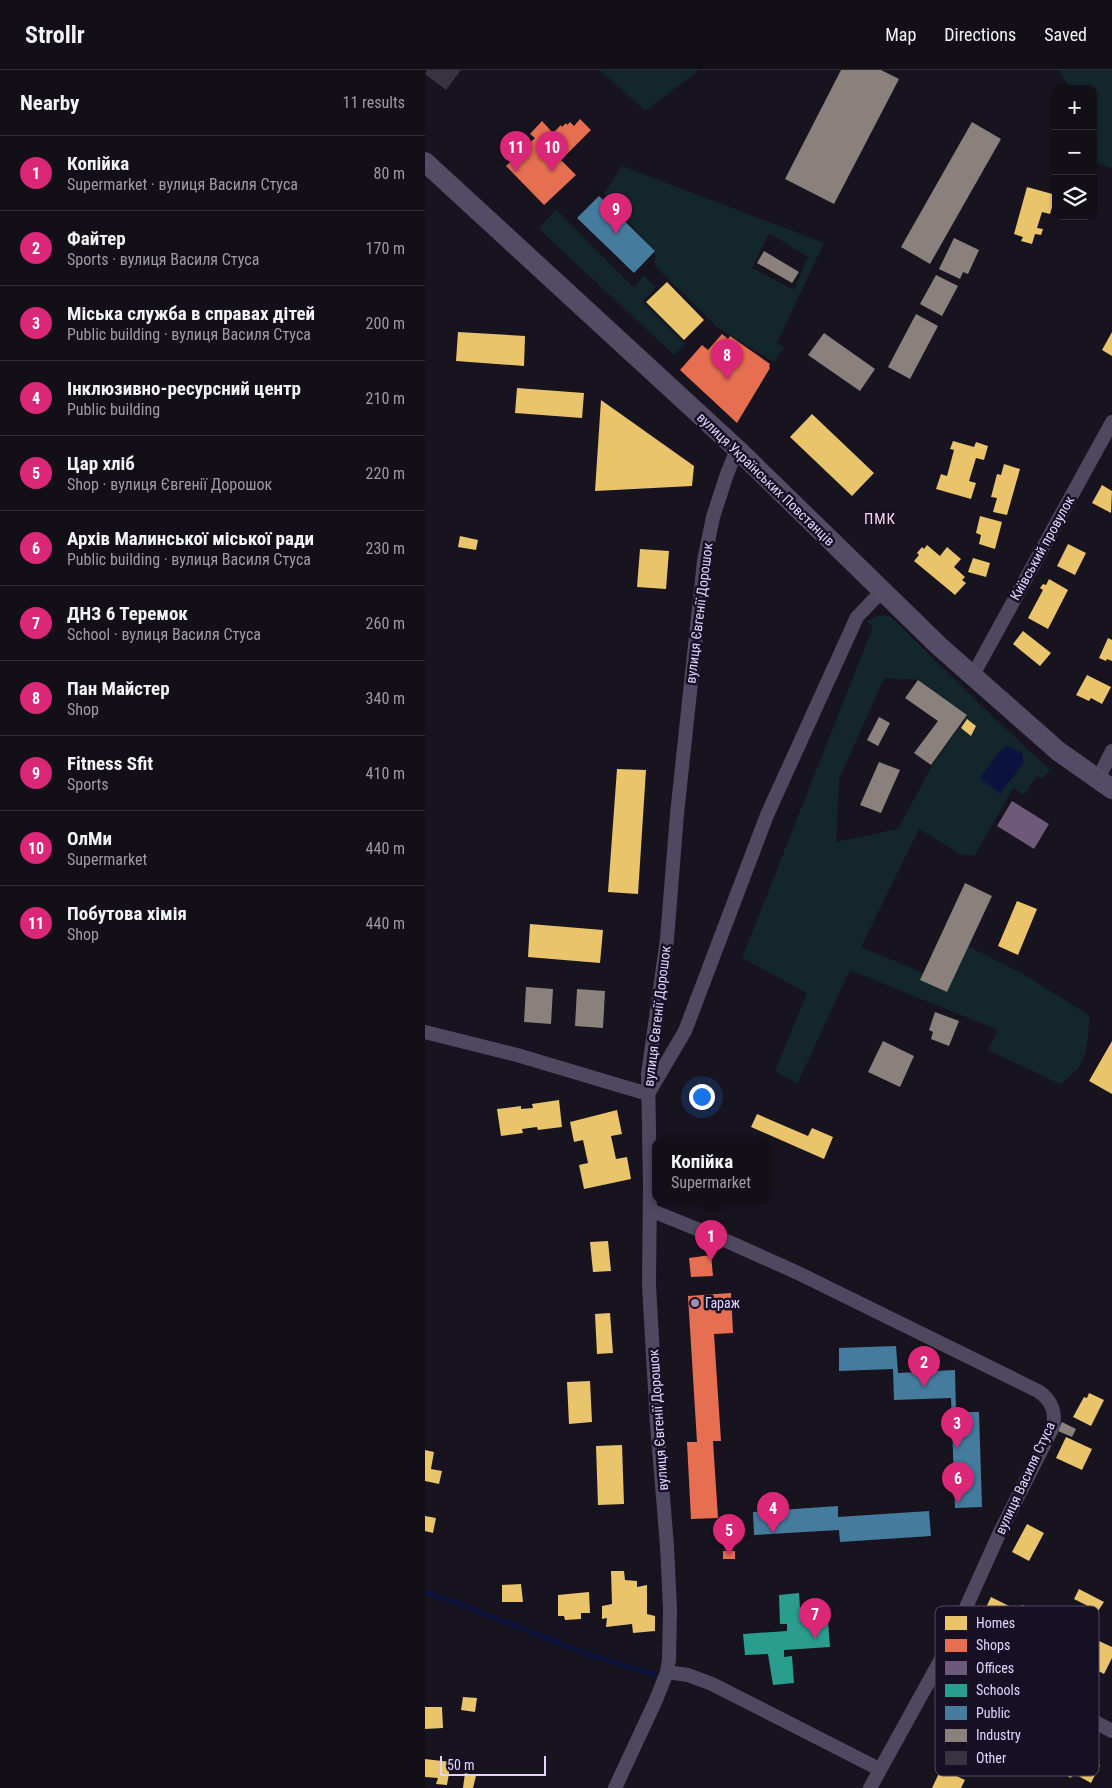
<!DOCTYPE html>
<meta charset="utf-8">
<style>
body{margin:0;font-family:"Roboto Condensed",sans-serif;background:#1b1820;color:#f1f3f6}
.controls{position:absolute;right:15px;top:15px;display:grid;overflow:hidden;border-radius:10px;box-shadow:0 1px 4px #0004}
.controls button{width:45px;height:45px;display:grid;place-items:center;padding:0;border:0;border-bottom:1px solid #312f36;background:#120f17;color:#f1f3f6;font:25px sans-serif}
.scale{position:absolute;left:15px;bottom:12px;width:106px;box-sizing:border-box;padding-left:5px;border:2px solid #e0d3fe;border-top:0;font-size:14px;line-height:18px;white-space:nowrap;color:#e0d3fe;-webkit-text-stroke:4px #170f24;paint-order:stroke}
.you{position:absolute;left:276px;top:1026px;width:18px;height:18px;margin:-12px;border:4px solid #fff;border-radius:50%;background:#1a73e8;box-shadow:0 0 0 8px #1a73e833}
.badge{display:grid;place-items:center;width:32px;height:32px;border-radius:50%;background:#db2777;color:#fff;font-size:16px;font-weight:700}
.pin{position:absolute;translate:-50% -41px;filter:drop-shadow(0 1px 2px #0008)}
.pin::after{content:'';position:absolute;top:26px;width:18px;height:15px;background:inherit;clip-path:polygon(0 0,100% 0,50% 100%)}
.popup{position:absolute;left:227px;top:1068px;width:118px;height:65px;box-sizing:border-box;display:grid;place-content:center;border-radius:10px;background:#120f17;filter:drop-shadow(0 1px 4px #0005);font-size:16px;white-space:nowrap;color:#9c9ca1}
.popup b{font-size:19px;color:#f1f3f6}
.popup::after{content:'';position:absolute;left:50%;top:100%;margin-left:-10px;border:10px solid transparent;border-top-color:#120f17}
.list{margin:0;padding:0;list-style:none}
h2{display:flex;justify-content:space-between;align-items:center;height:65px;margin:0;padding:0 20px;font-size:21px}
h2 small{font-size:16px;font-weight:400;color:#9c9ca1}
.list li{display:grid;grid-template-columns:32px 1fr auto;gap:15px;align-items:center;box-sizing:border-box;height:75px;padding:0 20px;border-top:1px solid #312f36}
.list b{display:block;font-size:19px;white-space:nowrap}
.list p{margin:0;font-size:16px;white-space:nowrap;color:#9c9ca1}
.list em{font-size:16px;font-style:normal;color:#9c9ca1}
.icon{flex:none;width:28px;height:28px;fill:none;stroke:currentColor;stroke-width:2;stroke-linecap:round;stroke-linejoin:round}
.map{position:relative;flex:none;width:687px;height:1718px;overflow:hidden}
header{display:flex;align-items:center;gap:30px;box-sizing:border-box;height:70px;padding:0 25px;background:#120f17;border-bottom:1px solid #312f36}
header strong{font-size:24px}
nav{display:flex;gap:28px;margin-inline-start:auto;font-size:18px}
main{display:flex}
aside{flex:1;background:#120f17}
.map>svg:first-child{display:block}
.green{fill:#13262c;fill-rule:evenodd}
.water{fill:#0c133f}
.homes{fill:#e9c46a}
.shops{fill:#e76f51}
.offices{fill:#6d597a}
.schools{fill:#2a9d8f}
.public{fill:#457b9d}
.industry{fill:#8a817c}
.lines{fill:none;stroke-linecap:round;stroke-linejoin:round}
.stream{stroke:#0c133f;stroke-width:4.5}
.building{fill:#383241}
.street{stroke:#4e4960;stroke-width:14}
.secondary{stroke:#544b66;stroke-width:20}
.poi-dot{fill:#9a90b0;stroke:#170f24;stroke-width:2}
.labels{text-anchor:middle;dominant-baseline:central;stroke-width:5;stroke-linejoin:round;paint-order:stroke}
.street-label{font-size:14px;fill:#e0d3fe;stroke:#170f24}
.poi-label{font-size:14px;fill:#e0d3fe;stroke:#170f24;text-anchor:start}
.neighbourhood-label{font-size:15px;letter-spacing:1px;fill:#fed5e7;stroke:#170f24}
.key{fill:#170f24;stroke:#534a65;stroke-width:1}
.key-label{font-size:14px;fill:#e0d3fe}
</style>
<header>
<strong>Strollr</strong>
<nav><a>Map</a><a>Directions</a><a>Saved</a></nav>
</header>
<main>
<aside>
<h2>Nearby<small>11 results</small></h2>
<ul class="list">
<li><span class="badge">1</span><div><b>Копійка</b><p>Supermarket · вулиця Василя Стуса</p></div><em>80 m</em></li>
<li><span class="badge">2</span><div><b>Файтер</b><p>Sports · вулиця Василя Стуса</p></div><em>170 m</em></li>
<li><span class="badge">3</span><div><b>Міська служба в справах дітей</b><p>Public building · вулиця Василя Стуса</p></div><em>200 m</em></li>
<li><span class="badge">4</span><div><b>Інклюзивно-ресурсний центр</b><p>Public building</p></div><em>210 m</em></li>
<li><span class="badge">5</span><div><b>Цар хліб</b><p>Shop · вулиця Євгенії Дорошок</p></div><em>220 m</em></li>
<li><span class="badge">6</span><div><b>Архів Малинської міської ради</b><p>Public building · вулиця Василя Стуса</p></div><em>230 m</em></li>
<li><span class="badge">7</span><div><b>ДНЗ 6 Теремок</b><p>School · вулиця Василя Стуса</p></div><em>260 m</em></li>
<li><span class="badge">8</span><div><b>Пан Майстер</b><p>Shop</p></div><em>340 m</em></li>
<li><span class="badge">9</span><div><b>Fitness Sfit</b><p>Sports</p></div><em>410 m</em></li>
<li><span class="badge">10</span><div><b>ОлМи</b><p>Supermarket</p></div><em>440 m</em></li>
<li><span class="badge">11</span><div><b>Побутова хімія</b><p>Shop</p></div><em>440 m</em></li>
</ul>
</aside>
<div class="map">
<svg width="687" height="1718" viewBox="0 0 687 1718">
<rect width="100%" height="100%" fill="#18141f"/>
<path class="green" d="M175,0H274L220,41Z
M633,0H687V98L668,92V19H646Z
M197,96L399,173L352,273L359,278L349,292L293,258L229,195L230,181L179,124ZM344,163L383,187L369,220L327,198Z
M131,139L209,218L219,205L231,217L218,232L260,274L249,285L114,159Z
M453,546H464L469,550L567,646L625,700L617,708L612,706L599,725L588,718L550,785H537L494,759L436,877L498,903L496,910L522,922L543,876L598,904L665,946C661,978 665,994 635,1014L563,980L573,960L425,900L372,1014L350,1001L382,923L317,888L448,557L441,551ZM459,608L493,610L542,646L507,696L473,759L411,772L414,709Z"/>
<path class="water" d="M582,676L597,682L599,692L575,724L555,708L574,682Z"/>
<path class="homes" d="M602,117L631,125V134H628L625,144L617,142L612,158L618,159L616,165L610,164L607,174L596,171L598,167L589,164Z
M242,212L279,250L259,270L221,232Z
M33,262L100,266L99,296L31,291Z
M687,262V286L677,280Z
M92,318L159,323L157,348L90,343Z
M176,330L269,396L267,416L170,421Z
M387,344L449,403L427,426L365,367Z
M528,371L549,377L551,372L563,376L559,390L551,388L544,411L551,413L546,429L511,419L516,404L522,406L529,380L525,379Z
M579,394L595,399L582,445L568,442L572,428L566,427L572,404L576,405Z
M677,415L687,421L686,443L667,433Z
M555,446L577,452L570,479L554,474L556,465L551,463Z
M35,466L53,470L51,480L33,477Z
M643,474L661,483L650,505L632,496Z
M502,475L515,486L522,477L536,489L529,497L540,507L537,510L541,513L530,525L489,491L494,485L492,483L497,477L499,479Z
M215,479L244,481L241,519L212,517Z
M548,488L565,493L561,507L543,502Z
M624,509L643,520L623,559L603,548L618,520L615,518L618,514L621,515Z
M598,561L626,583L615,596L588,574Z
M683,568L687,570V591L682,589L681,591L674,588Z
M662,605L686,617L677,634L666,628L664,631L651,625Z
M542,649L551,656L546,666L536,658Z
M192,699L221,700L213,824L183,822Z
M592,831L612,839L593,885L573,876Z
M105,854L178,860L175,893L103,887Z
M687,971V1024L664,1011Z
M134,1030L137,1057L113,1060L112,1057L97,1059L98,1063L76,1066L72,1039L96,1036V1039L108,1038L107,1034Z
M192,1040L197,1064L186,1066L191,1089L202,1087L206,1109L159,1119L154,1095L163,1093L158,1070L149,1072L145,1052Z
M332,1044L383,1066L387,1058L408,1067L399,1089L326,1057Z
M183,1171L186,1201L168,1202L165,1172Z
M185,1243L188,1283L172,1284L170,1244Z
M165,1311L167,1352L144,1354L142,1312Z
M664,1323L679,1330L666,1356L648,1347L659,1327L662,1328Z
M641,1367L667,1379L657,1400L631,1388Z
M197,1375L199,1434L173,1435L171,1376Z
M0,1380L9,1382L6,1399L17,1401L14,1414L0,1411Z
M0,1446L11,1448L8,1463L0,1461Z
M602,1454L619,1463L604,1491L587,1482Z
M186,1501H199L200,1510L212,1511V1517L222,1515V1544L230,1546V1561L208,1563L207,1554L181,1557L182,1548L177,1549V1536L187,1534Z
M96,1514L98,1532H77V1515Z
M654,1519L679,1532L673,1541L649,1529Z
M164,1522L165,1543H156V1549L140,1550L139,1546H133V1525Z
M566,1527L584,1536L573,1558L555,1550Z
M597,1535L614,1543L604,1563L587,1555Z
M674,1571L687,1577V1588L679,1604L666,1597L669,1590L665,1588Z
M38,1627L52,1628L50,1642L36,1640Z
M0,1637H17L18,1658L0,1659Z
M547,1667L558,1671L556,1676L564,1679L557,1696L531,1685L537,1669L544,1672Z
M655,1685L675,1695L666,1713L648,1703L646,1708L639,1704L645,1693L650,1695Z
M0,1689L26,1692L22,1715L11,1714L13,1708L0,1707Z
M516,1699L540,1710L536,1718H507Z
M40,1703L51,1706L48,1718H38Z"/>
<path class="shops" d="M155,49L166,60L136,90L151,105L119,135L81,96L110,68L105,64L117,51L128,63L136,55L137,57L141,53L142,55L145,52L149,56Z
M297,264L303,269L305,266L345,294L344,296L345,298L312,353L255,300L277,275L283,280Z
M286,1185L288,1206L266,1207L264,1188Z
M306,1223L308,1263L289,1264L296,1371H288L293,1448L266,1449L262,1372H272L263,1226Z
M298,1481H310V1489H298Z"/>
<path class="offices" d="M587,731L624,754L609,779L572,756Z"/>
<path class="schools" d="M374,1523L376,1553L403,1551L405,1577L359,1580V1587L367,1586L369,1613L348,1615L343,1584L320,1585L318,1564L362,1561V1554H355L354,1525Z"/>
<path class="public" d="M174,126L230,181L209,203L152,148Z
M471,1276L473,1303L530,1300L531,1342H554L557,1437L530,1438L526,1328L469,1330L468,1299L414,1301V1278Z
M413,1436V1447L504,1441L506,1466L415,1472L414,1460L329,1465L328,1442Z"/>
<path class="industry" d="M416,0H456L474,9L409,134L360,109Z
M547,52L576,69L505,194L476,177Z
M529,168L554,180L543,204L538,202L535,209L514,199Z
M339,181L374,202L367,213L332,193Z
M511,205L533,216L517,246L495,234Z
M491,244L513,256L485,309L463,297Z
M399,263L450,299L435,321L383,285Z
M493,610L542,645L506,695L489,683L513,651L480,628Z
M454,647L465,653L453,676L442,670Z
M454,692L475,700L456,743L435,735Z
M540,813L567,826L522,922L495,910Z
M101,917L128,919L126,954L99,952Z
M152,919L180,921L178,958L150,956Z
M510,942L534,951L524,976L506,969L508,962L504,960Z
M458,971L489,986L475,1017L443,1002Z
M637,1352L651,1359L647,1367L633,1361Z
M621,1649L632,1653L625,1670L614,1665Z"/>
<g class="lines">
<path class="stream" d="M0,1522L37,1535L162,1584L231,1605"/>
</g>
<path class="building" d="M2,0H36L21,20L0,4Z"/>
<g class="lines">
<path class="street" d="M548,605L687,352
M673,709L687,681
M0,962L92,985L223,1024L260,961L342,745L432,547L457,521
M225,1140L304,1172L373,1203L613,1321C627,1330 632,1344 627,1359L574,1464L525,1573L445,1718
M525,1573L687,1661
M242,1602L263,1605L287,1614L454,1699
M190,1718L231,1630L242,1602L244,1589L245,1539L242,1476L232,1354L224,1216L225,1114L223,1004L242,869L252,744L279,491L288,447L302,404L312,379"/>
<path class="secondary" d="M0,92L312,379L514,576L633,681L687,719"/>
</g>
<circle class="poi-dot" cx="270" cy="1233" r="5"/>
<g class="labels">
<g class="street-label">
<text transform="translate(341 409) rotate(44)">вулиця Українських Повстанців</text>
<text transform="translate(617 478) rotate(-61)">Київський провулок</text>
<text transform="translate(274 543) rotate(-83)">вулиця Євгенії Дорошок</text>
<text transform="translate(232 946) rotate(-83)">вулиця Євгенії Дорошок</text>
<text transform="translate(233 1350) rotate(-94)">вулиця Євгенії Дорошок</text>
<text transform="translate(600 1408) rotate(-65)">вулиця Василя Стуса</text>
</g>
<g class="poi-label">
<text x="280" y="1233">Гараж</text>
</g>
<g class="neighbourhood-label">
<text x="455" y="449">ПМК</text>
</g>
</g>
<rect x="510" y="1536" width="164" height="170" rx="8" class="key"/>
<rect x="520" y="1546" width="22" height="14" fill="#e9c46a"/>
<rect x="520" y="1569" width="22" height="13" fill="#e76f51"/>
<rect x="520" y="1591" width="22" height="14" fill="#6d597a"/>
<rect x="520" y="1614" width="22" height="13" fill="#2a9d8f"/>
<rect x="520" y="1636" width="22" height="14" fill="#457b9d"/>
<rect x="520" y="1659" width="22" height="13" fill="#8a817c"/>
<rect x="520" y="1681" width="22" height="14" fill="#383241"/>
<g class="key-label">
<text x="551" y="1558">Homes</text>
<text x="551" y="1580">Shops</text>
<text x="551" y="1603">Offices</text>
<text x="551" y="1625">Schools</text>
<text x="551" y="1648">Public</text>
<text x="551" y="1670">Industry</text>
<text x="551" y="1693">Other</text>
</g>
</svg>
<div class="controls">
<button>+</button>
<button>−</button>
<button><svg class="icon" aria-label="layers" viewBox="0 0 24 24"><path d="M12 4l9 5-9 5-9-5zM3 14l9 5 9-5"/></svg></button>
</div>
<div class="scale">50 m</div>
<div class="you"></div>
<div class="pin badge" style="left:286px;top:1191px">1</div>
<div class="popup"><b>Копійка</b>Supermarket</div>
<div class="pin badge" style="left:499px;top:1317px">2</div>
<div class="pin badge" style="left:532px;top:1378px">3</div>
<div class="pin badge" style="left:348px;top:1463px">4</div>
<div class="pin badge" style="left:304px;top:1485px">5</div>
<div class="pin badge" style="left:533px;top:1433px">6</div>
<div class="pin badge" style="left:390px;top:1569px">7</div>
<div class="pin badge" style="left:302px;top:310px">8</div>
<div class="pin badge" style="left:191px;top:164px">9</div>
<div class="pin badge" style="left:127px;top:102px">10</div>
<div class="pin badge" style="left:91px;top:102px">11</div>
</div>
</main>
